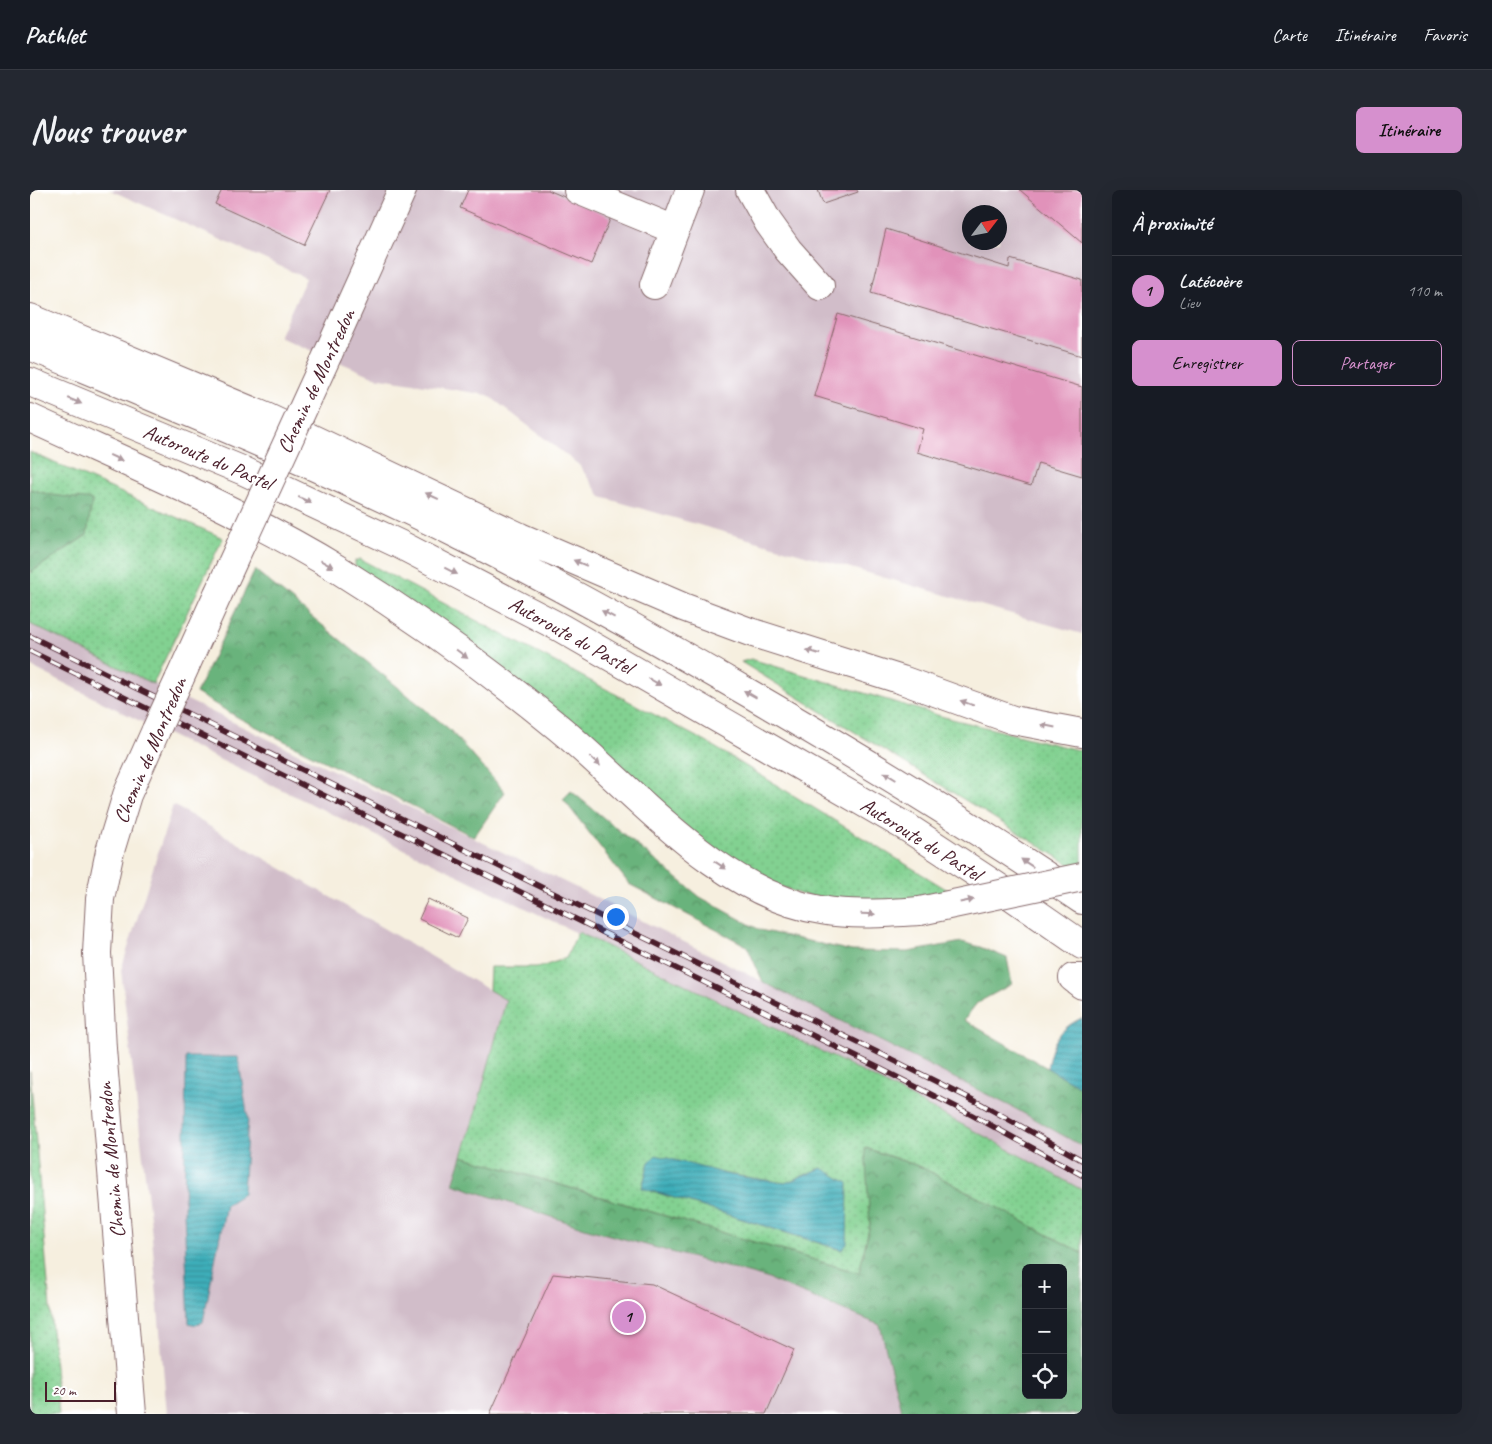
<!DOCTYPE html>
<html lang="fr">
<meta charset="utf-8">
<style>
body{margin:0;font-family:Caveat,sans-serif;background:#242831;color:#f1f3f6}
.controls{position:absolute;right:15px;bottom:15px;display:grid;overflow:hidden;border-radius:8px;box-shadow:0 5px 20px #0002}
.controls button{width:45px;height:45px;display:grid;place-items:center;padding:0;border:0;border-bottom:1px solid #363941;background:#171b24;color:#f1f3f6;font:25px sans-serif}
.compass{position:absolute;left:932px;top:15px;width:45px;height:45px;border-radius:50%;background:#171b24;box-shadow:0 5px 20px #0002;rotate:58deg}
.scale{position:absolute;left:15px;bottom:12px;width:71px;box-sizing:border-box;padding-left:5px;border:2px solid #4a1f2b;border-top:0;font-size:14px;line-height:18px;white-space:nowrap;color:#4a1f2b;-webkit-text-stroke:4px #fff;paint-order:stroke}
.you{position:absolute;left:585px;top:726px;width:18px;height:18px;margin:-12px;border:4px solid #fff;border-radius:50%;background:#1a73e8;box-shadow:0 0 0 8px #1a73e833}
.badge{display:grid;place-items:center;width:32px;height:32px;border-radius:50%;background:#d690ce;color:#111;font-size:16px;font-weight:700}
.pin{position:absolute;translate:-50% -50%;border:2px solid #fff;box-shadow:0 1px 5px #0006}
.list{margin:0;padding:0;list-style:none}
h2{display:flex;justify-content:space-between;align-items:center;height:65px;margin:0;padding:0 20px;font-size:21px}
h2 small{font-size:16px;font-weight:400;color:#9ea1a6}
.list li{display:grid;grid-template-columns:32px 1fr auto;gap:15px;align-items:center;box-sizing:border-box;height:70px;padding:0 20px;border-top:1px solid #363941}
.list b{display:block;font-size:19px;white-space:nowrap}
.list p{margin:0;font-size:16px;white-space:nowrap;color:#9ea1a6}
.list em{font-size:16px;font-style:normal;color:#9ea1a6}
.actions{display:flex;gap:10px;padding:15px 20px}
.actions a{flex:1;padding:11px 0;border:1px solid #d690ce;border-radius:8px;text-align:center;font-size:18px;color:#d690ce}
.actions .main{background:#d690ce;color:#111}
.icon{flex:none;width:28px;height:28px;fill:none;stroke:currentColor;stroke-width:2;stroke-linecap:round;stroke-linejoin:round}
.map{position:relative;flex:none;width:1052px;height:1224px;overflow:hidden;border-radius:8px}
header{display:flex;align-items:center;gap:30px;box-sizing:border-box;height:70px;padding:0 25px;background:#171b24;border-bottom:1px solid #363941}
header strong{font-size:24px}
nav{display:flex;gap:28px;margin-inline-start:auto;font-size:18px}
.intro{display:flex;align-items:center;justify-content:space-between;box-sizing:border-box;height:120px;padding:0 30px}
h1{margin:0;font-size:35px}
.button{padding:12px 22px;border-radius:8px;background:#d690ce;color:#111;font-size:18px;font-weight:700}
main{display:flex;gap:30px;padding:0 30px}
aside{flex:1;background:#171b24;border-radius:8px;box-shadow:0 5px 20px #0002}
.map>svg:first-child{display:block}
.industrial{fill:#d1bdc9;fill-rule:evenodd}
.grass{fill:url(#grass-dots);stroke:#66785e;fill-rule:evenodd}
.forest{fill:url(#forest-crowns);stroke:#5a6953;fill-rule:evenodd}
.water{fill:url(#water-rules);stroke:#446672}
.building{fill:#e192ba}
.lines{fill:none;stroke-linecap:round;stroke-linejoin:round}
.minor-casing{stroke:#86686a;stroke-width:30}
.highway-casing{stroke:#86686a;stroke-width:30}
.minor{stroke:#fff;stroke-width:28}
.highway{stroke:#fff;stroke-width:28}
.rail-casing{stroke:#4a1f2b;stroke-width:5.5}
.rail{stroke:#fff;stroke-width:4;stroke-dasharray:11;stroke-linecap:butt}
.minor-bridge-casing{stroke:#86686a;stroke-width:30;stroke-linecap:butt}
.highway-bridge-casing{stroke:#86686a;stroke-width:30;stroke-linecap:butt}
.minor-bridge{stroke:#fff;stroke-width:28}
.highway-bridge{stroke:#fff;stroke-width:28}
.oneway{fill:#ae9aa0}
.labels{text-anchor:middle;dominant-baseline:central;stroke-width:4.5;stroke-linejoin:round;paint-order:stroke}
.street-label{font-size:21px;fill:#4a1f2b;stroke:#fff}
</style>
<header>
<strong>Pathlet</strong>
<nav><a>Carte</a><a>Itinéraire</a><a>Favoris</a></nav>
</header>
<div class="intro"><h1>Nous trouver</h1><a class="button">Itinéraire</a></div>
<main>
<div class="map">
<svg width="1052" height="1224" viewBox="0 0 1052 1224">
<defs>
<pattern id="grass-dots" width="8" height="8" patternUnits="userSpaceOnUse" patternTransform="scale(1.25)"><rect width="8" height="8" fill="#82d191"/><path d="M2 2h.1M6 6h.1" fill="none" stroke="#72b37d" stroke-width="1.8" stroke-linecap="round"/></pattern>
<pattern id="forest-crowns" width="20" height="18" patternUnits="userSpaceOnUse" patternTransform="scale(1.25)"><rect width="20" height="18" fill="#69b37b"/><path d="M2 6a3 3 0 1 1 6 0M12 15a3 3 0 1 1 6 0" fill="none" stroke="#589165"/></pattern>
<pattern id="water-rules" width="6" height="5" patternUnits="userSpaceOnUse" patternTransform="scale(1.25)"><rect width="6" height="5" fill="#3daeb9"/><path d="M0 2.5h6" fill="none" stroke="#358d97"/></pattern>
</defs>
<rect width="100%" height="100%" fill="#fff"/>
<filter id="ink" filterUnits="userSpaceOnUse"><feTurbulence type="fractalNoise" baseFrequency=".02" numOctaves="2"/><feDisplacementMap in="SourceGraphic" scale="10" xChannelSelector="R" yChannelSelector="G"/><feConvolveMatrix kernelMatrix="1 2 1 2 8 2 1 2 1" color-interpolation-filters="sRGB"/></filter>
<filter id="wash" filterUnits="userSpaceOnUse"><feTurbulence type="fractalNoise" baseFrequency=".0096" numOctaves="4" result="noise"/><feDisplacementMap in="SourceGraphic" scale="20" xChannelSelector="R" yChannelSelector="G"/><feGaussianBlur stdDeviation="1.12" result="paint"/><feColorMatrix in="noise" values="0 0 0 0 0 0 0 0 0 0 0 0 0 0 0 0 0 1.4 0 .05"/><feComposite in="paint" operator="in"/></filter>
<g filter="url(#wash)">
<rect width="100%" height="100%" fill="#f6efdf"/>
<path class="industrial" d="M80,0H1052V444L571,307L549,275L458,205L345,187L249,147L276,88ZM939,22H969V52H939Z
M0,434L553,701L986,919L1052,956V1000L969,954L819,875L108,530L0,476Z
M143,615L476,810L446,921L423,994L558,1039L736,1088L850,1135L872,1224H137L121,1036L91,780Z"/>
<path class="grass" d="M0,262L193,348L123,494L0,434V383L57,345L21,305L0,299Z
M330,369L678,553L921,702L890,710L825,715L770,704L729,688L680,656L325,376V371Z
M721,469L914,527L1052,561V673L1042,676L711,472Z
M548,742L819,875L969,954L1052,1000V1063L891,977L836,958L840,1034L829,1083L432,966L446,921L476,810L459,800L460,777H511L536,768ZM619,972L755,993L792,978L811,1060L612,998Z
M0,881L29,1224H0Z"/>
<path class="forest" d="M0,299L21,305L62,310L57,345L0,383Z
M225,380L419,539L475,602L444,647L209,528L166,503Z
M541,601L670,707L730,740L822,761L878,762L932,752L950,757L977,768L982,794L947,813L934,830L1052,898V956L986,919L733,792L717,756L599,694L533,609Z
M835,958L891,977L1052,1063V1224H872L850,1135L736,1088L558,1039L423,994L432,966L829,1083L840,1034ZM996,1078H1033V1205H996Z"/>
<path class="water" d="M1052,828V898L1017,878C1022,853 1028,839 1052,828Z
M156,867H208L218,929L213,1004L196,1015L173,1132L166,1135L159,1133L154,1023Z
M626,965L700,985L755,993L792,978L818,993L817,1054L812,1060L612,998L619,972Z"/>
<g id="blocks">
<path class="building" d="M192,0H300L274,55L185,14Z
M438,0H518L581,27L561,74L430,18Z
M788,0H827L828,2L793,14Z
M990,0H1052V53Z
M856,39L979,78L980,69L1052,90V166L841,103Z
M808,124L1052,197V286L1008,273L1001,296L887,262L893,239L784,206Z
M398,709L438,728L428,748L389,729Z
M523,1084L622,1094L764,1160L736,1224H460Z"/>
</g>
</g>
<g filter="url(#ink)">
<use href="#blocks" fill-opacity="0" stroke="#86686a" stroke-width="1"/>
<g class="lines">
<g class="minor-casing">
<path id="minor" d="M548,0L645,40
M720,0L738,32L758,60L790,96
M624,95L660,0
M298,164L372,0
M149,490L188,404
M1052,788H1043L1052,795
M102,1224L72,859L67,763L70,709L80,661L97,605L126,540"/>
</g>
<g class="highway-casing">
<path id="highway" d="M0,128L236,227L490,347L653,417L720,442L872,490L983,530L1052,543
M0,156C146,217 292,276 433,347C531,396 627,450 722,505C834,570 945,637 1052,710
M0,192L214,281L371,355L531,438L878,638L980,705L1052,755
M0,228C104,276 211,320 309,380C385,427 460,481 529,538C605,601 689,704 791,720C824,726 857,723 890,721"/>
</g>
<use href="#minor" class="minor"/>
<use href="#highway" class="highway"/>
<g class="rail-casing">
<path id="rail" d="M0,446L855,866L951,914L1052,970
M0,461L849,878L942,925L1052,985"/>
</g>
<use href="#rail" class="rail"/>
<g class="minor-bridge-casing">
<path id="minor-bridge" d="M188,404L298,164
M126,540L149,490"/>
</g>
<g class="highway-bridge-casing">
<path id="highway-bridge" d="M890,721L1052,687"/>
</g>
<use href="#minor-bridge" class="minor-bridge"/>
<use href="#highway-bridge" class="highway-bridge"/>
</g>
<defs><path id="oneway-solid" d="M-6-.8H1V-3.2L6.5 0L1 3.2V.8H-6Z" transform="scale(1.25)"/></defs>
<g class="oneway">
<use href="#oneway-solid" transform="translate(45 211) rotate(23)"/>
<use href="#oneway-solid" transform="translate(86 268) rotate(25)"/>
<use href="#oneway-solid" transform="translate(402 306) rotate(-155)"/>
<use href="#oneway-solid" transform="translate(275 310) rotate(25)"/>
<use href="#oneway-solid" transform="translate(550 373) rotate(-157)"/>
<use href="#oneway-solid" transform="translate(297 374) rotate(29)"/>
<use href="#oneway-solid" transform="translate(421 381) rotate(27)"/>
<use href="#oneway-solid" transform="translate(578 424) rotate(-152)"/>
<use href="#oneway-solid" transform="translate(783 462) rotate(-162)"/>
<use href="#oneway-solid" transform="translate(432 464) rotate(37)"/>
<use href="#oneway-solid" transform="translate(625 492) rotate(30)"/>
<use href="#oneway-solid" transform="translate(720 504) rotate(-150)"/>
<use href="#oneway-solid" transform="translate(937 513) rotate(-160)"/>
<use href="#oneway-solid" transform="translate(1018 536) rotate(-169)"/>
<use href="#oneway-solid" transform="translate(565 571) rotate(42)"/>
<use href="#oneway-solid" transform="translate(860 586) rotate(-148)"/>
<use href="#oneway-solid" transform="translate(997 673) rotate(-147)"/>
<use href="#oneway-solid" transform="translate(690 675) rotate(33)"/>
<use href="#oneway-solid" transform="translate(937 711) rotate(-12)"/>
<use href="#oneway-solid" transform="translate(838 724) rotate(1)"/>
</g>
</g>
<g class="labels">
<g class="street-label">
<text transform="translate(286 191) rotate(-65)">Chemin de Montredon</text>
<text transform="translate(178 267) rotate(23)">Autoroute du Pastel</text>
<text transform="translate(541 445) rotate(29)">Autoroute du Pastel</text>
<text transform="translate(120 560) rotate(-67)">Chemin de Montredon</text>
<text transform="translate(891 649) rotate(32)">Autoroute du Pastel</text>
<text transform="translate(81 970) rotate(-95)">Chemin de Montredon</text>
</g>
</g>
</svg>
<div class="controls">
<button>+</button>
<button>−</button>
<button><svg class="icon" aria-label="locate" viewBox="0 0 24 24"><circle cx="12" cy="12" r="6"/><path d="M12 2v4M12 18v4M2 12h4M18 12h4"/></svg></button>
</div>
<svg class="compass" viewBox="-18 -18 36 36"><path d="M0-13l5 13h-10z" fill="#e53935"/><path d="M0 13l5-13h-10z" fill="#9ea1a6"/></svg>
<div class="scale">20 m</div>
<div class="you"></div>
<div class="pin badge" style="left:598px;top:1127px">1</div>
</div>
<aside>
<h2>À proximité<small></small></h2>
<ul class="list">
<li><span class="badge">1</span><div><b>Latécoère</b><p>Lieu</p></div><em>110 m</em></li>
</ul>
<div class="actions"><a class="main">Enregistrer</a><a>Partager</a></div>
</aside>
</main>
